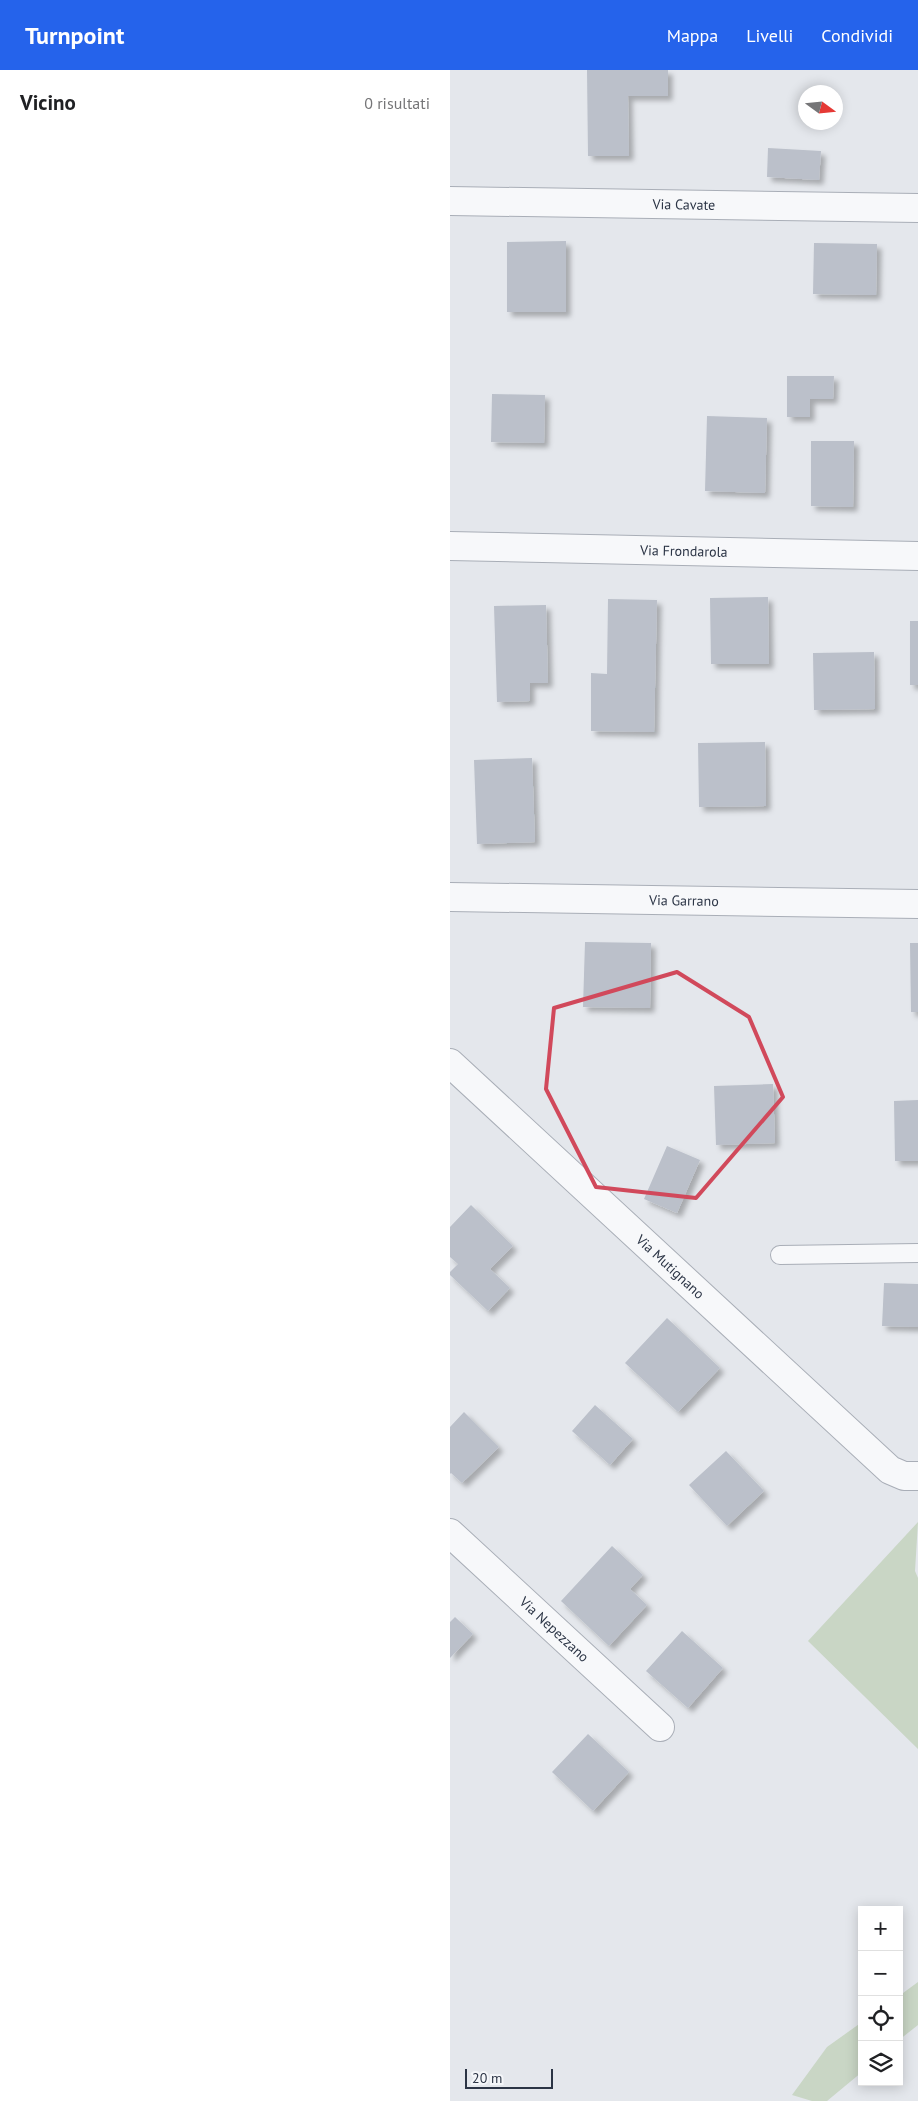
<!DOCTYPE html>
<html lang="it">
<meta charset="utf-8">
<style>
body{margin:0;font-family:"PT Sans",sans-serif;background:#f2f2f2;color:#202124}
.controls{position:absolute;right:15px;bottom:15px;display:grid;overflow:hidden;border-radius:0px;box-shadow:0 2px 12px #0003}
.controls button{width:45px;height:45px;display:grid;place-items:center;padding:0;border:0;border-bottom:1px solid #e0e0e0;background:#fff;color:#202124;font:25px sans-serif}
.compass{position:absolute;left:348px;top:15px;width:45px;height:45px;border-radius:50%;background:#fff;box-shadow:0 2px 12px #0003;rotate:105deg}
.scale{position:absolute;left:15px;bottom:12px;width:88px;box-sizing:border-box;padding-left:5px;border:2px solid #2b3445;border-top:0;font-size:14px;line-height:18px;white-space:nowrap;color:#2b3445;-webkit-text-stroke:4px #f4f6f9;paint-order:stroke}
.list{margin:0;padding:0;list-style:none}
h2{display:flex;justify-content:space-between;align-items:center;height:65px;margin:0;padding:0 20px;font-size:21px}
h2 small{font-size:16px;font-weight:400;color:#757577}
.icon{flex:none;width:28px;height:28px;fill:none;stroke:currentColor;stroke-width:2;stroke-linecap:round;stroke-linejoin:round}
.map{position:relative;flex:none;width:468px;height:2031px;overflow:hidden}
header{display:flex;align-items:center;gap:30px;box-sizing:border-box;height:70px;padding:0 25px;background:#2563eb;color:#fff}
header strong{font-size:24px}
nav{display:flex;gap:28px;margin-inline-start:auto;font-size:18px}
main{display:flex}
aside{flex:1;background:#fff}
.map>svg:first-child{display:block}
.green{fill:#c9d6c5}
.building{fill:#bbc0ca;filter:url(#shadow)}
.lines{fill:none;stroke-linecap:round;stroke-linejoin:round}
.service-casing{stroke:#a9aeb7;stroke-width:20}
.minor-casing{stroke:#a9aeb7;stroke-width:30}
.service{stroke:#f7f8fa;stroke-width:18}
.minor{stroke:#f7f8fa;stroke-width:28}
.marked{fill:none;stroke:#d1495b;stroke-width:4;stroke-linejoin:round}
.labels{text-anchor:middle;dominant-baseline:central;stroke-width:4;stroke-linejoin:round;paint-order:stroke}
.street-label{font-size:14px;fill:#2b3445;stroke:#f4f6f9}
</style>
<header>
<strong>Turnpoint</strong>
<nav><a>Mappa</a><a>Livelli</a><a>Condividi</a></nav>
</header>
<main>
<aside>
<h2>Vicino<small>0 risultati</small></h2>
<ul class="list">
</ul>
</aside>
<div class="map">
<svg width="468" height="2031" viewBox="0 0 468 2031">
<defs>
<filter id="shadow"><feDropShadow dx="4.5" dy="4.5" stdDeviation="2.5" flood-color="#0004"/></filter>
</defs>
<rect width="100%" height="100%" fill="#e4e7ec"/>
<path class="green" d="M468,1452L465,1501L468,1508V1679L358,1571Z
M468,1912V1955L449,1970V1926Z
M412,1952V2002L377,2031H362L342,2025L377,1977Z"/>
<path class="building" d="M137,0H218V26H178L179,86H138Z
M318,78L371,81L369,110L317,107Z
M116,171V242H57V172Z
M364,173L427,174L426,225L363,224Z
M337,306H384L383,329H360V347H337Z
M42,324L95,325L94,373L41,372Z
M257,346L317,348L315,423L255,421Z
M361,371H404L403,437L361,436Z
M318,527L319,594H261L260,528Z
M158,529L207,530L204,662L141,661V603L157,604Z
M96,535L98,613H80V631L47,632L44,536Z
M460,551H468V615H460Z
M424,582L425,639L364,640L363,583Z
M315,672L316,736L249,737L248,673Z
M82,688L85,772L27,774L24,690Z
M135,872L201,873L200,938L133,937Z
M460,873H468V942H461Z
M323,1014L325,1073L266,1075L264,1016Z
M468,1030V1091H445L444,1031Z
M217,1076L250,1090L227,1143L194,1129Z
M21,1135L63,1176L40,1199L60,1218L38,1241L0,1205V1202L8,1194L0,1187V1157Z
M434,1213L468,1214V1257L432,1256Z
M217,1248L270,1298L228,1342L175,1293Z
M145,1335L183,1369L160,1395L122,1361Z
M14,1342L49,1377L12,1413L1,1403L0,1404V1357Z
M276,1381L314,1421L277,1456L239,1415Z
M162,1476L193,1505L180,1519L197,1535L159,1576L111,1531Z
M5,1547L23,1564L0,1588V1552Z
M232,1561L273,1598L238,1638L196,1601Z
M138,1664L179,1702L143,1741L102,1702Z"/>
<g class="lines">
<g class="service-casing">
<path id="service" d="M330,1185L468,1183"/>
</g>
<g class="minor-casing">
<g id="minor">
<path id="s1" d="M0,131L468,138"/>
<path id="s2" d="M0,476L468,486"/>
<path id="s3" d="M0,827L468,834"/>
<path id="s4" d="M0,993L440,1400L454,1406H468"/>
<path id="s5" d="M0,1463L210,1657"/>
</g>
</g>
<use href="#service" class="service"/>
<use href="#minor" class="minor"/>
</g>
<path class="marked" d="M227,902L299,947L333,1027L246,1128L146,1117L96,1019L104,938Z"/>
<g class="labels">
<g class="street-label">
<text stroke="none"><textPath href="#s1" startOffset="234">Via Cavate</textPath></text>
<text stroke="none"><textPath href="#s2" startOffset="234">Via Frondarola</textPath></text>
<text stroke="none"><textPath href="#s3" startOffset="234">Via Garrano</textPath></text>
<text stroke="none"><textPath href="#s4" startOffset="300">Via Mutignano</textPath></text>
<text stroke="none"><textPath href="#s5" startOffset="142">Via Nepezzano</textPath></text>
</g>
</g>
</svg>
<div class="controls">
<button>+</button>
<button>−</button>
<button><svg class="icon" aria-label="locate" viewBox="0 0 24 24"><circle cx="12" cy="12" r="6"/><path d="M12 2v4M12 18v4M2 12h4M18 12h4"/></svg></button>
<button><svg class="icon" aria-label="layers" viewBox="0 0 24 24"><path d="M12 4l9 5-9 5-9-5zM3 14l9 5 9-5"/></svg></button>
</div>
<svg class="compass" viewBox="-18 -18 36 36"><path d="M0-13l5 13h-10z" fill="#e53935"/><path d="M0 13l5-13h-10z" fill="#757577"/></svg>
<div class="scale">20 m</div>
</div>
</main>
